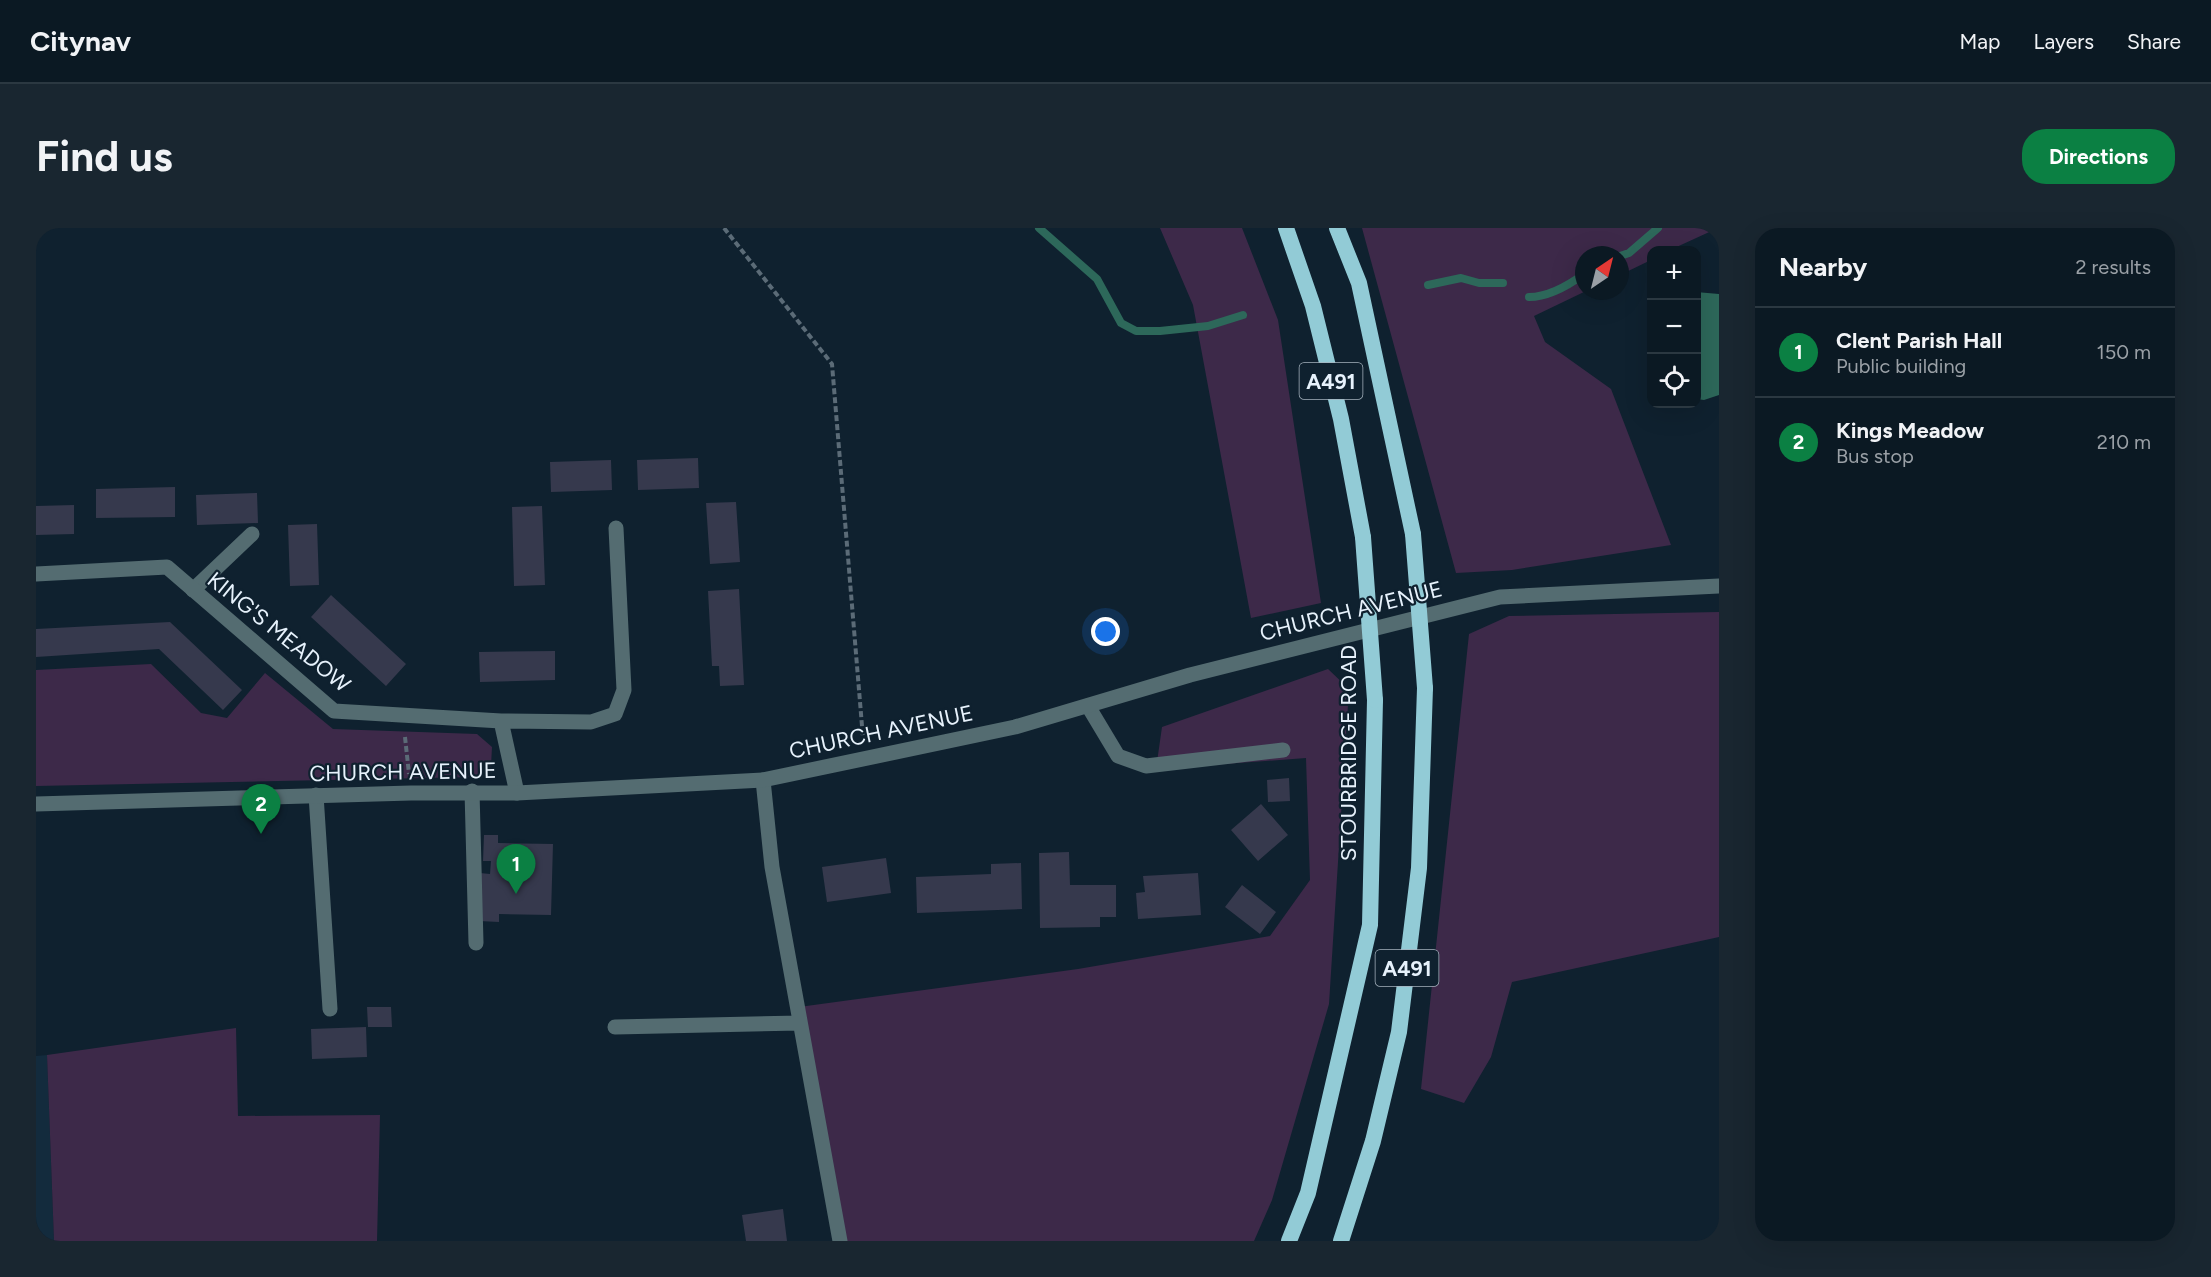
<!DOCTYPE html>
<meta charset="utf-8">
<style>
body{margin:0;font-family:Figtree,sans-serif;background:#192630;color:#f1f3f6}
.controls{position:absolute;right:18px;top:18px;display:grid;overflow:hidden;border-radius:12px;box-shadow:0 6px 24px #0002}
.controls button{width:54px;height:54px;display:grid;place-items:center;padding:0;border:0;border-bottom:2px solid #2b3841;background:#0b1923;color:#f1f3f6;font:30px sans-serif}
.compass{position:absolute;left:1539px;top:18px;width:54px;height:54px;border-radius:50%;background:#0b1923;box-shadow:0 6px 24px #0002;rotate:35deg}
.you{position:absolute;left:1070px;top:404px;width:21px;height:21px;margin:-15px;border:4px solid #fff;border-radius:50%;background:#1a73e8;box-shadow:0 0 0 9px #1a73e833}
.badge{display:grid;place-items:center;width:39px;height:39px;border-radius:50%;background:#0b8043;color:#fff;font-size:20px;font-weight:700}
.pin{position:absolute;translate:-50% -50px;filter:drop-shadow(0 2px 3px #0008)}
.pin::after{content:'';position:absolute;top:32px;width:21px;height:18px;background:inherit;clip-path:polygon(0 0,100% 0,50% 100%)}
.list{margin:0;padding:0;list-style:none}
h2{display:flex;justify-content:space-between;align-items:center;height:78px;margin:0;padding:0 24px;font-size:26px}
h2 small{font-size:20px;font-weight:400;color:#9aa0a6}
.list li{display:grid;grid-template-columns:39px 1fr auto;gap:18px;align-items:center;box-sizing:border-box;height:90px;padding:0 24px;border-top:2px solid #2b3841}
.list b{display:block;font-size:22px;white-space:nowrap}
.list p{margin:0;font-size:20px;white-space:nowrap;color:#9aa0a6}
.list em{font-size:20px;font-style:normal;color:#9aa0a6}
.icon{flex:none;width:33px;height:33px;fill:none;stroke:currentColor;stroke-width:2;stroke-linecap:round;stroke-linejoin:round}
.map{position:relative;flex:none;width:1683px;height:1013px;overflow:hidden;border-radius:24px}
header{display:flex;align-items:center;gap:36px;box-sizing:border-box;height:84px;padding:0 30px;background:#0b1923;border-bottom:2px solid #2b3841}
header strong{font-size:28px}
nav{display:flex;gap:33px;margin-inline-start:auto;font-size:21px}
.intro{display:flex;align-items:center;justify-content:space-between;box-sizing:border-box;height:144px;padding:0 36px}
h1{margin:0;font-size:42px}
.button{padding:15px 27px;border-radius:24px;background:#0b8043;color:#fff;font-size:21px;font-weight:700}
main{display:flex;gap:36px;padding:0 36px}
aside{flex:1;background:#0b1923;border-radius:24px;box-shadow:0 6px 24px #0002}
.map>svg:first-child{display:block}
.built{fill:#132b3d}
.green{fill:#3d2949}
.water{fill:#2d685a}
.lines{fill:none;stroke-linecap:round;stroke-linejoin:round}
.stream{stroke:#2d685a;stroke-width:8}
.building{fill:#36394d}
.path{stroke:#5b6b77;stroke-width:4;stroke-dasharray:6 3;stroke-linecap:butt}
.service{stroke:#546c71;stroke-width:15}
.minor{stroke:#546c71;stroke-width:15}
.tertiary{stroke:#546c71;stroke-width:15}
.trunk{stroke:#92cbd6;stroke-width:16}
.trunk-bridge{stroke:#92cbd6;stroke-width:16}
.labels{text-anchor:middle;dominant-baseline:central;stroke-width:4.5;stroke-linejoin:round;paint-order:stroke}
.shield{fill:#0f212f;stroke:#a6b3be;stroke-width:1.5}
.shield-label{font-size:21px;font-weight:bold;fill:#e7f2fc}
.street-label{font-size:22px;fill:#e7f2fc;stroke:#0f212f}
</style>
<header>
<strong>Citynav</strong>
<nav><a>Map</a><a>Layers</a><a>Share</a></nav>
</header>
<div class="intro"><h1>Find us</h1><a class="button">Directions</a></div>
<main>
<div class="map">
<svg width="1683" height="1013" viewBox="0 0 1683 1013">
<rect width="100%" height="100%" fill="#0f212f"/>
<path class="built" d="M11,827L18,1013H0V828Z"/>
<path class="green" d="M1124,0H1206L1242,92L1285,375L1215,390L1157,77Z
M1326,0H1682L1634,22H1616L1615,32L1584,47V27H1548V63H1550L1498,88L1509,114L1575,161L1635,317L1476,342L1420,345Z
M1683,384V709L1476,754L1455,829L1428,875L1385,861L1433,406L1473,388Z
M115,436L165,485L191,490L229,445L297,501L441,506L456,519L455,538L438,549L0,558V442Z
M1292,441L1313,461L1293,776L1236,972L1218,1013H804L763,779L1042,741L1234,708L1274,652L1270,530L1120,541L1126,499Z
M200,800L202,888L344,887L341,1013H18L11,827Z"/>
<path class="water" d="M1660,64L1683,66V167L1668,172L1661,171Z"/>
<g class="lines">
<path class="stream" d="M1003,0L1061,51L1085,95L1100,103H1124L1172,98L1207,87
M1584,28L1593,25L1622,0
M1392,57L1425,50L1443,55H1467
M1493,69C1512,69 1533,57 1548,46"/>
</g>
<path class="building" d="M662,230L663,260L602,262L601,232Z
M575,232L576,262L515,264L514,234Z
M139,259V289L60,290V261Z
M221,265L222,295L161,297L160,267Z
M700,274L704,334L674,336L670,275Z
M38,277V306L0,307V278Z
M506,278L509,357L478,358L476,279Z
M281,296L283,357L254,358L252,297Z
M703,361L708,457L684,458L683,438H676L672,363Z
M295,367L370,436L350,458L275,389Z
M134,394L206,462L187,482L123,421L0,429V401Z
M519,423V452L444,454L443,424Z
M1253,550L1254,573L1232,574L1231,552Z
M1225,576L1252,607L1222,633L1195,602Z
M448,607H462V615L517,616L515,687L463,686V694L443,693L444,645L454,646L455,633H447Z
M1033,624L1034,657H1080V689H1064V699L1004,700L1003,625Z
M850,630L855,665L791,674L786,639Z
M985,635L986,681L881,685L880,649L955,646V636Z
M1162,645L1165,687L1102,691L1100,665L1109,664L1107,648Z
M1206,657L1240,684L1224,706L1189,679Z
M331,779H355L356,799H332Z
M330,799L331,829L276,831L275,801Z
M747,981L751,1013H710L706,987Z"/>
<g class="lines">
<path class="path" d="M688,0L796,136L827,510
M369,509L373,546"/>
<path class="service" d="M157,362L216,306
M1052,478L1082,528L1110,538L1247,522
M727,552L736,639L804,1013
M436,563L440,715
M280,567L294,781
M579,799L764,795"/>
<path class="minor" d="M0,346L131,339L298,483L465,493L555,494L579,486L588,462L580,300
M465,493L481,565"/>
<path class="tertiary" d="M0,576L375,565H481L727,552L979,499L1154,447L1464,369L1683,358"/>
<path class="trunk" d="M1250,0L1277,78L1305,191L1327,309
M1301,0L1323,55L1377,306
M1253,1013L1272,965L1334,697L1339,472
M1305,1013L1337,913L1363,804L1383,640L1389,460"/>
<path class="trunk-bridge" d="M1377,306L1389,460
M1327,309L1339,472"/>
</g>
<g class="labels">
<g class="shield">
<rect x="1263.5" y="135" width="63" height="36" rx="4.5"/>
<rect x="1339.5" y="722" width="63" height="36" rx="4.5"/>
</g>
<g class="shield-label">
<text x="1295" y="153">A491</text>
<text x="1371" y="740">A491</text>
</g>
<g class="street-label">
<text transform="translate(1315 383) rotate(-14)">CHURCH AVENUE</text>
<text transform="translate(243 404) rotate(39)">KING'S MEADOW</text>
<text transform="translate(845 504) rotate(-12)">CHURCH AVENUE</text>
<text transform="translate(1312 525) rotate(-90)">STOURBRIDGE ROAD</text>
<text transform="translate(367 544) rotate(-1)">CHURCH AVENUE</text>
</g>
</g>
</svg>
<div class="controls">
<button>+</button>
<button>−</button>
<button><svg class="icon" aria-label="locate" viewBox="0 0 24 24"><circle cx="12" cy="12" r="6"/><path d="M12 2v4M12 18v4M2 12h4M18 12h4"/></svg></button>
</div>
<svg class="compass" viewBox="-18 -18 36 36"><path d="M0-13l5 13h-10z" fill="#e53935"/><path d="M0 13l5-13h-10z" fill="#9aa0a6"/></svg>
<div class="you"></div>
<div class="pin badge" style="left:480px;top:666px">1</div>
<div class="pin badge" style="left:225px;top:606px">2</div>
</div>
<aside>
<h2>Nearby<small>2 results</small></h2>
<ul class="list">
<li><span class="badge">1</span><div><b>Clent Parish Hall</b><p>Public building</p></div><em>150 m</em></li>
<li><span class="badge">2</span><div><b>Kings Meadow</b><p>Bus stop</p></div><em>210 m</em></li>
</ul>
</aside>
</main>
